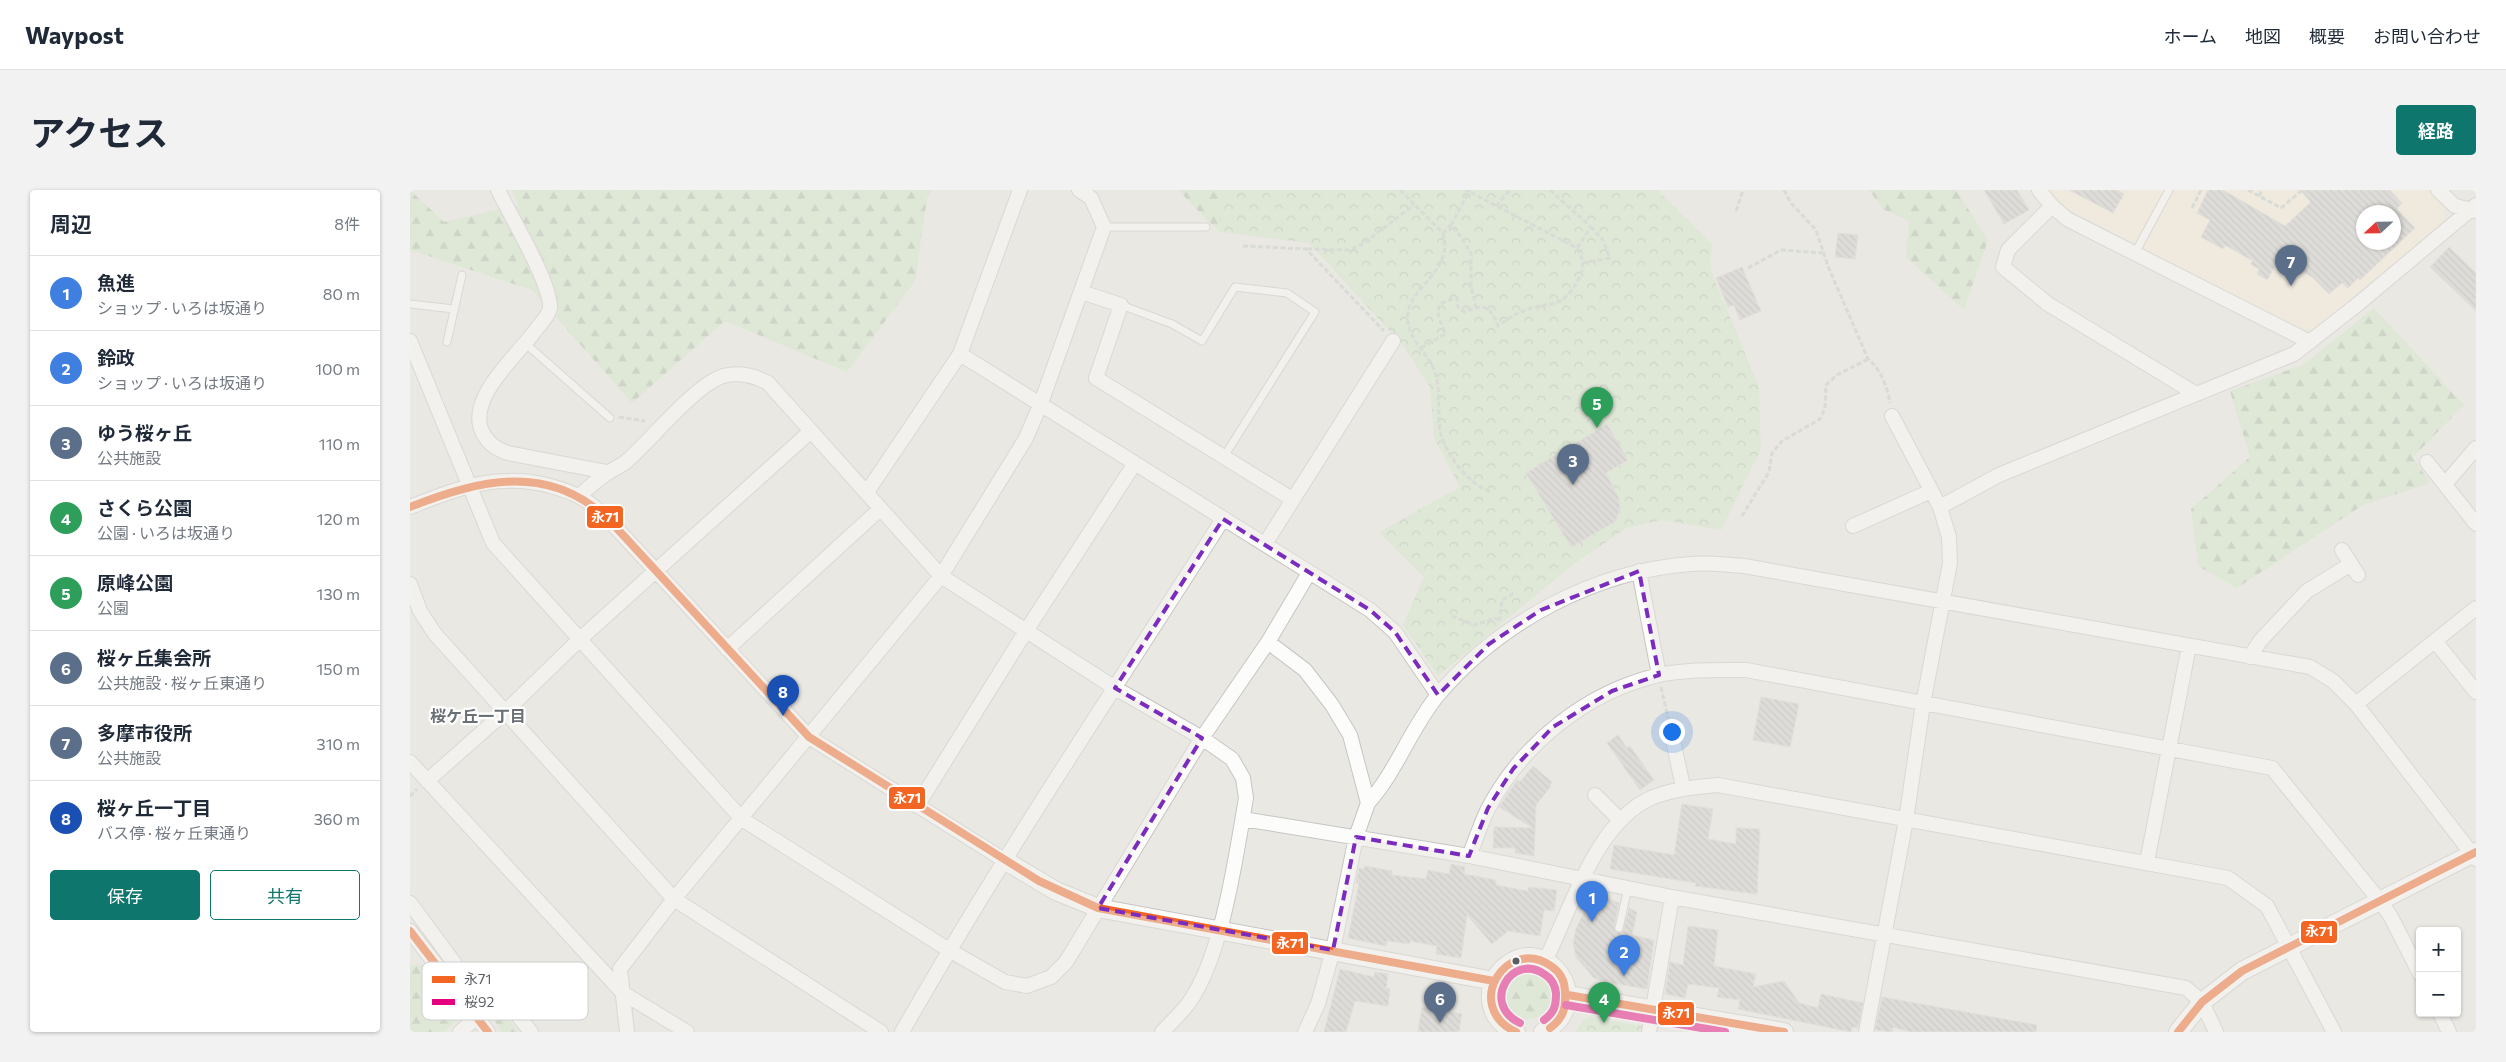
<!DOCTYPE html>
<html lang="ja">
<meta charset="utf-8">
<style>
body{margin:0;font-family:Commissioner,"Noto Sans JP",sans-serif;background:#f2f2f3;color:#1f2937}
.controls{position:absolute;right:15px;bottom:15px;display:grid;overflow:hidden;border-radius:5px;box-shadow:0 1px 4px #0004}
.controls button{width:45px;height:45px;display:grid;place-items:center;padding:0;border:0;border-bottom:1px solid #e0e1e3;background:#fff;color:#1f2937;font:25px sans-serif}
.compass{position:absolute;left:1946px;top:15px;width:45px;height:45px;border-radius:50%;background:#fff;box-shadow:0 1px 4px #0004;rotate:248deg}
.you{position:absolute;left:1261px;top:541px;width:18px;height:18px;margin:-12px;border:4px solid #fff;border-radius:50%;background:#1a73e8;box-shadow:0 0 0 8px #1a73e833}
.badge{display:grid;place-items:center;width:32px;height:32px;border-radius:50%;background:#0f766e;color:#fff;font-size:16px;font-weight:700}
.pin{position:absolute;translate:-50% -41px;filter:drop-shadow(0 1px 2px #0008)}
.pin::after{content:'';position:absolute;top:26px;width:18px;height:15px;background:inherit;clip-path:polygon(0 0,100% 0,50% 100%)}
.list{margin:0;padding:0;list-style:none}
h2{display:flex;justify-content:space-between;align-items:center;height:65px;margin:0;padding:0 20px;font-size:21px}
h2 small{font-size:16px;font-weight:400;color:#747a83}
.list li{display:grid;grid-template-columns:32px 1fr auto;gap:15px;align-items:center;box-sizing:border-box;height:75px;padding:0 20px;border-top:1px solid #e0e1e3}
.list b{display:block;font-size:19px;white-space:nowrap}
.list p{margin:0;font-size:16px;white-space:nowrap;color:#747a83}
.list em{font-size:16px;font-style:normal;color:#747a83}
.actions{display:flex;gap:10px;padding:15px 20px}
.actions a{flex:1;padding:11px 0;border:1px solid #0f766e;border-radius:5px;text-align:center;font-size:18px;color:#0f766e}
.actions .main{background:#0f766e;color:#fff}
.map{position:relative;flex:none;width:2066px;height:842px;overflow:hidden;border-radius:5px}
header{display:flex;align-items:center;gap:30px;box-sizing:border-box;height:70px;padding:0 25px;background:#fff;border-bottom:1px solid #e0e1e3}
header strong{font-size:24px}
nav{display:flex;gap:28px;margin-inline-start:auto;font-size:18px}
.intro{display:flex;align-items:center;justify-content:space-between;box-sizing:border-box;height:120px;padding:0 30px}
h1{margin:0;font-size:35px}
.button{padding:12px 22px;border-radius:5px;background:#0f766e;color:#fff;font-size:18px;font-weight:700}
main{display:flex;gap:30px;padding:0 30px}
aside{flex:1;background:#fff;border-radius:5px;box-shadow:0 1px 4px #0004}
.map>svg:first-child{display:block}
.commercial{fill:#f6ecda;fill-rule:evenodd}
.forest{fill:url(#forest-firs)}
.park{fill:url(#park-crowns)}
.building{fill:url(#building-back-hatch);stroke:#dad6d2;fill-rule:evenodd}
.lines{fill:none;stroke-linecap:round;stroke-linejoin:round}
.service-casing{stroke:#c5c6c4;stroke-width:9}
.minor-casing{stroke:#c5c6c4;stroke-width:16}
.tertiary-casing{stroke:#c5c6c4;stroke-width:20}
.path{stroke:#c4ccc7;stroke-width:3;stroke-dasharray:5 2.5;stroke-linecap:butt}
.service{stroke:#fcfcfb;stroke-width:7}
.minor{stroke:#fcfcfb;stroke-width:14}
.tertiary{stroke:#fcfcfb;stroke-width:18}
.bus-1-casing{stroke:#fff;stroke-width:11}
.bus-2-casing{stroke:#fff;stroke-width:11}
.bus-1{stroke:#f26522;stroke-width:8}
.bus-2{stroke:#e5007d;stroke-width:8}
.marked{fill:none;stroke:#7b2cbf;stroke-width:4;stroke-dasharray:10 6;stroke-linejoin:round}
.bus-dot{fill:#585e62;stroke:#fff;stroke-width:2}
.labels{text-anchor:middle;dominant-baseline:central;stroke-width:4.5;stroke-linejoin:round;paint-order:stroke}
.neighbourhood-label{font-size:16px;font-weight:bold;fill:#697075;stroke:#fff}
.key{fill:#fff;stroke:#cdcfd0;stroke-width:1}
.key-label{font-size:14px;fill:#585e62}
.line-badge{stroke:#fff;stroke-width:2}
.badge-label{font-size:14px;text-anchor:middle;font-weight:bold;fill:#fff}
</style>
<header>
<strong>Waypost</strong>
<nav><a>ホーム</a><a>地図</a><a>概要</a><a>お問い合わせ</a></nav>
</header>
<div class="intro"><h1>アクセス</h1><a class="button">経路</a></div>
<main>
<aside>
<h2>周辺<small>8件</small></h2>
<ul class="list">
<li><span class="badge" style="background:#3f7fe0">1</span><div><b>魚進</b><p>ショップ · いろは坂通り</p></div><em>80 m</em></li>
<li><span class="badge" style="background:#3f7fe0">2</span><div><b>鈴政</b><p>ショップ · いろは坂通り</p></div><em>100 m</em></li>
<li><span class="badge" style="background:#5c6f8a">3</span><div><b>ゆう桜ヶ丘</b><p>公共施設</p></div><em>110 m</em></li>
<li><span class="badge" style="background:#2e9e5b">4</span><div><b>さくら公園</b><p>公園 · いろは坂通り</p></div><em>120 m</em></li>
<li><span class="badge" style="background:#2e9e5b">5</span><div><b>原峰公園</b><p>公園</p></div><em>130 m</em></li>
<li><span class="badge" style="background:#5c6f8a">6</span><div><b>桜ヶ丘集会所</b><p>公共施設 · 桜ヶ丘東通り</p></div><em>150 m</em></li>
<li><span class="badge" style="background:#5c6f8a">7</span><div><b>多摩市役所</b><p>公共施設</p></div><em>310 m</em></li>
<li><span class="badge" style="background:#1a4fb4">8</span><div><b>桜ヶ丘一丁目</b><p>バス停 · 桜ヶ丘東通り</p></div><em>360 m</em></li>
</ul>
<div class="actions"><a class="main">保存</a><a>共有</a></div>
</aside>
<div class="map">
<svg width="2066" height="842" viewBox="0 0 2066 842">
<defs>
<pattern id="forest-firs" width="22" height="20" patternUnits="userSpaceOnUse" patternTransform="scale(1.25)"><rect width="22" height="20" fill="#d2e8cb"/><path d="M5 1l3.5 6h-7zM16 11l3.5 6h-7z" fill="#adbfa8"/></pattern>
<pattern id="park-crowns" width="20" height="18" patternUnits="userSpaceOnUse" patternTransform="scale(1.25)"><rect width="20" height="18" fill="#d2e8cb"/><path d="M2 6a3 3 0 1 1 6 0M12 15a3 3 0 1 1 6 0" fill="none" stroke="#adbfa8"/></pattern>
<pattern id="building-back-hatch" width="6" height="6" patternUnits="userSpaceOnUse" patternTransform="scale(1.25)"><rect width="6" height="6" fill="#d1cfcc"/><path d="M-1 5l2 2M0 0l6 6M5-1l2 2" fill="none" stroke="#acaba9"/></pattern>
</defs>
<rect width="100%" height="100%" fill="#eae8e2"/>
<path class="commercial" d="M1638,0H2018L2031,13L2036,31L1904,139L1891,140L1658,19ZM1954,22H1984V52H1954Z"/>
<path class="forest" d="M0,0L34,32L108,15L102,0H523L517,8L505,91L437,182L315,131L222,213L122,100L0,60Z
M768,0H811L809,42Z
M1459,0H1546L1578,50L1554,120L1496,67L1499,31L1473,19Z
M1964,118L2054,215L2003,267L2020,293L1953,315L1827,398L1788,376L1781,319L1840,267L1820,201L1893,175Z
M11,774L49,823L46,831L34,842H0V776Z
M1094 805a24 24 0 1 1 48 0a24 24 0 1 1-48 0Z
M78,810L85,813L109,842H92L75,817Z"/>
<path class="park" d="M811,0H1247L1302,54L1300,78L1349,198L1351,259L1311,340L1251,330L1217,338L1165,373L1028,486L993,435L1014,387L969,342L1050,297L1024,248L1020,197L994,157L899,53L809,42Z
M1181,827L1232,836L1231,842H1165L1174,830Z"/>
<path class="building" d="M1574,0H1607L1619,20L1594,34Z
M1659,0H1707L1714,4L1703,23Z
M1798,0H1813L1875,36L1901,12L1890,0H1980L1992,13L1987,19L2005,38L1950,90L1948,88L1938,98L1932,93L1919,104L1902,87L1869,69L1857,90L1847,84L1849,79L1840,74L1843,71L1815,55L1813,59L1791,47L1800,30L1787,23ZM1954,22H1984V52H1954Z
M1428,43L1448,45L1445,69L1425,67Z
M2039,57L2066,83V121L2020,77Z
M1332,77L1351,121L1330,130L1324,115L1318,117L1306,88Z
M1197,234L1218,270L1196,283L1209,308L1210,320L1205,332L1161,357L1116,283Z
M1351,507L1389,514L1380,557L1343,550Z
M1208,545L1217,558L1220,556L1244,590L1230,600L1197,553Z
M1123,576L1142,592L1140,595L1141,596L1126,615L1124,666L1105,663V658H1083L1084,637L1123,638L1089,617L1107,590L1110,592Z
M1272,614L1303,619L1298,649L1326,654V638L1350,639L1347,704L1285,696L1286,693L1200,679L1204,655L1264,665Z
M1041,674L1055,677L1054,684L1086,690V695L1118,701V697L1147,700L1144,721L1134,720L1130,746L1098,741L1082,754L1057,725L1051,768L1026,764L1027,756L1000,751V754L977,751L976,756L938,748L949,693H946L949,678L954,679L955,676L982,681V685L1016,689L1018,680L1039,684Z
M1184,701L1209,713L1204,737L1206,742L1213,741L1219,718L1227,722L1222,745L1244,750L1237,799L1195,792L1184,788L1166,767L1163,753L1166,739Z
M1278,736L1308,740L1304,776L1346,784L1343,797L1374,791L1389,813L1408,818L1411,804L1453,813L1448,838L1442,837L1441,842L1328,819L1330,810L1307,807L1309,798L1278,794L1275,808L1255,804L1260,772L1273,775Z
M930,779L964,787L965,782L978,784L976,798L980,799L978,816L945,811L936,842H914Z
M1472,807L1627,835L1626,842H1500L1483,837L1482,842L1465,840Z
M1012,817L1052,824L1049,842H1008Z"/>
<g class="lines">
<g class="service-casing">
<path id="service" d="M694,37H796
M1725,63L1759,0
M0,114L44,119
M711,115L762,134L792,151L825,97L877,103L905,122L815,265
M37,152L52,85
M116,154L200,228
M1209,738L1218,698"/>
</g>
<g class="minor-casing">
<path id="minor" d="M88,0C100,25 141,93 140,118C139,125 132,132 128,137C110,163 59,205 71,239C76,252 85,259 98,263L197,282
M1629,0L1642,16L1657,29L1900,152
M2028,0L2045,16L2066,21
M1642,16L1598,60L1593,77L1638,114L1786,204
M671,102L711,115L686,188L882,309
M0,151L83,353L332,629L539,760L595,792L617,796L641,787L656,772L792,548L858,452L899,383
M550,164L960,420L985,442L1028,505
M2017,272L2066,334
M2035,294L2066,258
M457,302L550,164L610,0
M169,306C178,298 188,289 199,282C205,278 213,275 218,270C243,248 284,196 313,186C329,182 345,186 358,193L531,386L705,498L792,548L822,569L833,588L836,608C826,666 812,768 778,814C770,824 761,833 752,842
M0,317C48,298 85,283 137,295C148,298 160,301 170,307C186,316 198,329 210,342L399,547L594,670
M1530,317L1589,285L1884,164L1948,114L2066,15
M1443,336L1521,301
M855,354L983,151
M1932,360L1948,385
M1229,381L1249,485
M0,394L10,421L25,444L264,709L471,842
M2025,451L2066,502
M858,452L895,480L922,515L940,545L958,613L946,647L923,760L908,814L895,842
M317,459L470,319
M1840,467L1850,451L1897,401L1941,374
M1946,514L2066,418
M1261,541L1273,597
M0,572L213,803L277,842
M17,591L95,522L169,450L401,241
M1185,605L1210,630
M958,613C987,581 1000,539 1028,505C1090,432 1184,381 1281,374C1298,372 1316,375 1334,376L1900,477L1923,491L1946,514L2066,669
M507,616L616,441L725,273
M833,629L1059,666L1262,707L1776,798L1792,812L1806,842
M1059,666C1066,650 1071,632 1079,617C1114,552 1177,502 1249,485C1278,479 1307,480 1336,480L1862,578L1970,711L1981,727L2010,784
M1737,672L1779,456
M0,713L45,774
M0,741L78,842
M1135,771C1161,720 1185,633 1241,608C1263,599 1285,597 1308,595L1818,688L1857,716L1924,842
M54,812L81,799L90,803L121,842
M2030,823L2039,842
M50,842L67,827
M217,842L210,779L264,709L531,386L616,248L631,213L694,37L681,8L669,0
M492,842C592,666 705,499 813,329
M1239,842L1262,707
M1456,842L1496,630L1513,514L1540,373L1539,347L1530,317L1482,226"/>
</g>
<g class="tertiary-casing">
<path id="tertiary" d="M594,670L646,701L688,718L1084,791
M1158,805L1374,842
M1106,842C1093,837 1082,825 1081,810C1080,797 1085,785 1096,776C1137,742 1188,813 1133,842
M1768,842L1792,812L1832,781L2066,662"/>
</g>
<path class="path" d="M990,0L1033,43L1041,35L1052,48L1061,63V96L1066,117
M1140,0L1181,37L1167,58
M1374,0L1381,13L1406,40L1418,76L1458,169C1470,178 1478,198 1480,213
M1838,0L1871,18L1891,1
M1849,6L1852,0
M1086,16L1100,0
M1782,18L1791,0
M1326,21L1333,0
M1041,35L1060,0
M1033,43C1044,81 1001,96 998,123C995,150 1018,160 1025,183C1032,203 1026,224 1031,244C1037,267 1059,294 1081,302
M833,56L896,59L974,141
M897,59L939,60L951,55L1004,15
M1173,73L1200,68L1193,50L1181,37
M1338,78L1371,60L1414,63
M1011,158L1035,144C1028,124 1020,113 1047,108L1048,117L1054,122C1075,113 1080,116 1088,136C1095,131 1103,125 1111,122C1139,109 1150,123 1168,90C1175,78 1174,71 1167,58L1056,0
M209,227L235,231
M1332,326L1359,282L1362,263L1372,251L1410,229L1415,218L1416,195L1427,185L1458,169
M1042,426L1064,435L1087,428
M1087,430L1090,428L1092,410L1106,402
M1251,497L1258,528
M0,606L7,599
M54,783L63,793"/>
<use href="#service" class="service"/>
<use href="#minor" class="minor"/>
<use href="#tertiary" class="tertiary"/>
<g class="bus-1-casing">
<path id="bus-1" d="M0,317C71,289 141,272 201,332L399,547L629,691L688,718L1084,791
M0,741L78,842
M1158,805L1374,842
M1106,842C1052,817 1096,745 1141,776C1150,782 1155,791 1155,802C1156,817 1154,828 1140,838
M1768,842L1792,812L1832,781L2066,662"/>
</g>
<g class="bus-2-casing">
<path id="bus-2" d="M1156,815L1315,842
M1110,833C1070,814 1102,762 1134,784C1141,788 1145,794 1146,803C1146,815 1145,822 1134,830"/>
</g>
<use href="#bus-1" class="bus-1"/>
<use href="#bus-2" class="bus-2"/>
</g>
<path d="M0 0H2066V842H0ZM813,329L960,420L985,442L1028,505L1079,454L1131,420L1229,381L1249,485L1202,501L1143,537L1103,579L1078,618L1059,666L946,647L923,760L688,718L792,548L705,498Z" fill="#eae8e2" fill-opacity=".55" fill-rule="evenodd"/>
<path class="marked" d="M813,329L960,420L985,442L1028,505L1079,454L1131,420L1229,381L1249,485L1202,501L1143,537L1103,579L1078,618L1059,666L946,647L923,760L688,718L792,548L705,498Z"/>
<circle class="bus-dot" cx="1106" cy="771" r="4.5"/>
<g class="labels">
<g class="neighbourhood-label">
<text x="68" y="525">桜ケ丘一丁目</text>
</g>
</g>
<rect x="12" y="772" width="166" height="58" rx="8" class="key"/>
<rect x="22" y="786" width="23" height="7" fill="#f26522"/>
<rect x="22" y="809" width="23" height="6" fill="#e5007d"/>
<g class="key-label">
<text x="54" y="794">永71</text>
<text x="54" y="817">桜92</text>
</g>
<g class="line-badge">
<rect x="176" y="315" width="38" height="24" rx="5" fill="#f26522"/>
<rect x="478" y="596" width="38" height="24" rx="5" fill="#f26522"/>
<rect x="1890" y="730" width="38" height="24" rx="5" fill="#f26522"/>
<rect x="861" y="741" width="38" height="24" rx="5" fill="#f26522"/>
<rect x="1247" y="811" width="38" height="25" rx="5" fill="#f26522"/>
</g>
<g class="badge-label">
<text x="195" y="332">永71</text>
<text x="497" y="613">永71</text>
<text x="1909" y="746">永71</text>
<text x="880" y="758">永71</text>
<text x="1266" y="828">永71</text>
</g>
</svg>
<div class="controls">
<button>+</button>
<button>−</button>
</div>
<svg class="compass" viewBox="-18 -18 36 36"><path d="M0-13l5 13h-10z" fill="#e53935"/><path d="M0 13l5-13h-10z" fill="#747a83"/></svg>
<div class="you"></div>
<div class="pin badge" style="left:1182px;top:732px;background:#3f7fe0">1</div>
<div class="pin badge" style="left:1214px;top:786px;background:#3f7fe0">2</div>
<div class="pin badge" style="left:1163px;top:295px;background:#5c6f8a">3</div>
<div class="pin badge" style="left:1194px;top:833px;background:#2e9e5b">4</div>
<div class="pin badge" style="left:1187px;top:238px;background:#2e9e5b">5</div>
<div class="pin badge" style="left:1030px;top:833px;background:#5c6f8a">6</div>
<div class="pin badge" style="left:1881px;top:96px;background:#5c6f8a">7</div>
<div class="pin badge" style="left:373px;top:526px;background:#1a4fb4">8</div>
</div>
</main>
